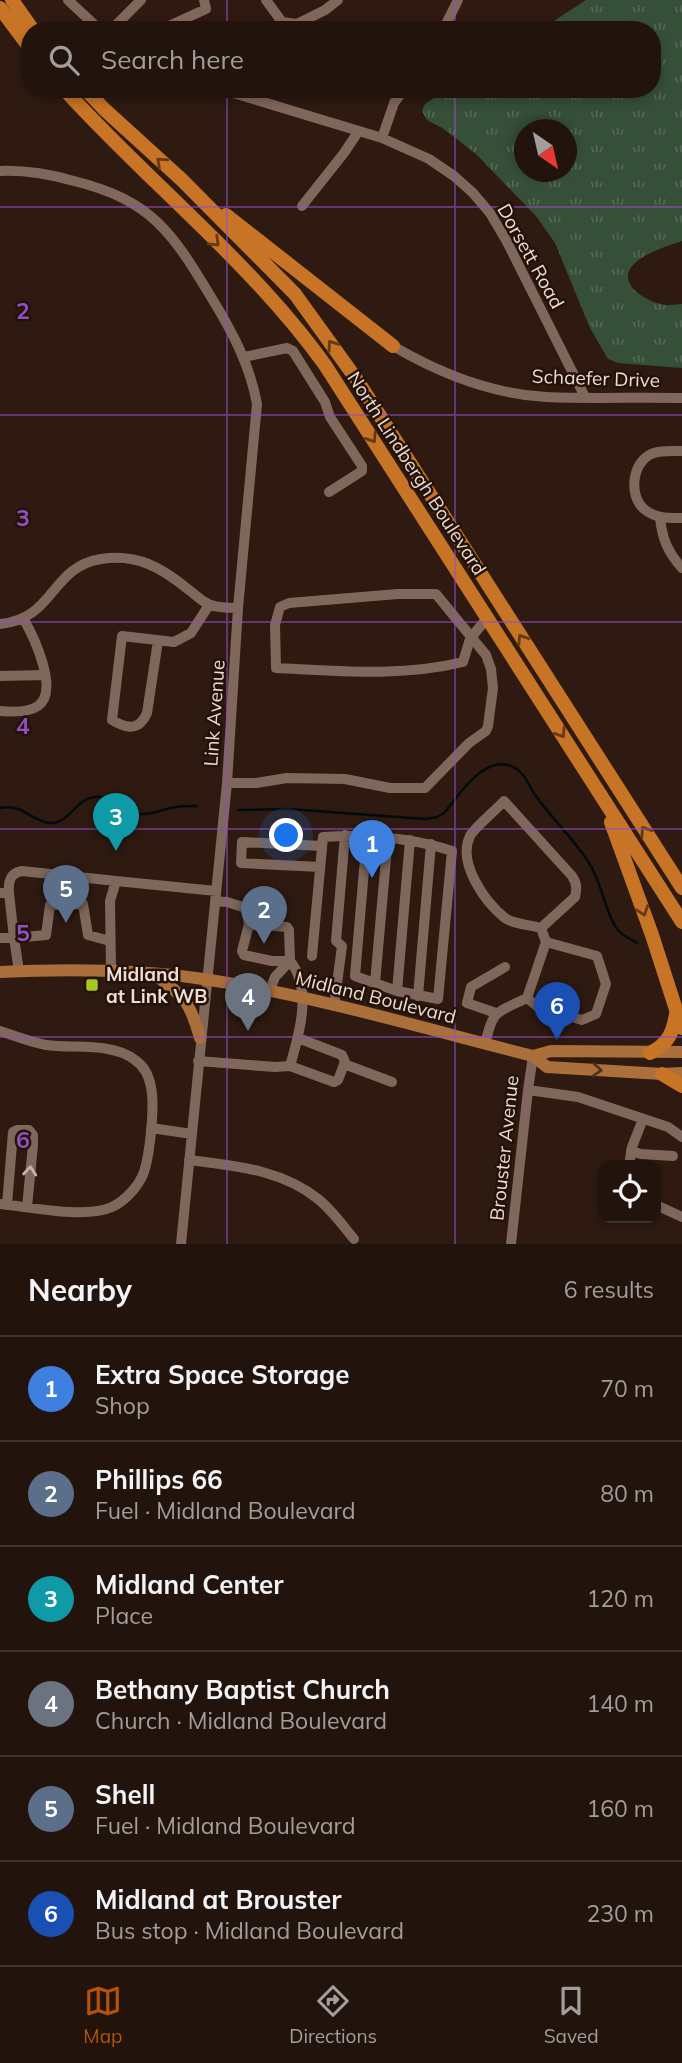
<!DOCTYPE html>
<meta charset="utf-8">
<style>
body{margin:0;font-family:Mulish,sans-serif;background:#2e211a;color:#f1f3f6}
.controls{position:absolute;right:21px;bottom:21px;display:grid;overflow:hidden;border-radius:14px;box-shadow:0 4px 10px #0003}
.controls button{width:63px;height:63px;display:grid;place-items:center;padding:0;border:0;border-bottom:2px solid #3f332d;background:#22140c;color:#f1f3f6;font:35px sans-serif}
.compass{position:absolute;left:514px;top:119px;width:63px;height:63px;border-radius:50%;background:#22140c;box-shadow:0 4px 10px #0003;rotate:146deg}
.you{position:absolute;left:287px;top:836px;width:24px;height:24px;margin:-18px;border:5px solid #fff;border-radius:50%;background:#1a73e8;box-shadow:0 0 0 10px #1a73e833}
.badge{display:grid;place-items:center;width:46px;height:46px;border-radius:50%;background:#b45309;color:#fff;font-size:23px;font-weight:700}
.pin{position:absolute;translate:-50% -58px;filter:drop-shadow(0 2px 4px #0008)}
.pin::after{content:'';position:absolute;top:37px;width:24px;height:21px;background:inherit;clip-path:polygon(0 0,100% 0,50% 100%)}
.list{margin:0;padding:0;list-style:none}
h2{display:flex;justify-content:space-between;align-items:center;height:91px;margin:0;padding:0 28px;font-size:30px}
h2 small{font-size:23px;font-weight:400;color:#a29e9d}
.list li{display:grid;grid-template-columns:46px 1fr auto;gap:21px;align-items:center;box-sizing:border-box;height:105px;padding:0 28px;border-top:2px solid #3f332d}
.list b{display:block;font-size:26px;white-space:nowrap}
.list p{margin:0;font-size:23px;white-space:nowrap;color:#a29e9d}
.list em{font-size:23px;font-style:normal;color:#a29e9d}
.icon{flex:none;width:38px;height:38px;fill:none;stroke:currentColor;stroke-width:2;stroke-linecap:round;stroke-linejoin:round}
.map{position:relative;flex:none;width:682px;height:1244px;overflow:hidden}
.search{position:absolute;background:#22140c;box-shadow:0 4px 10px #0003;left:21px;right:21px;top:21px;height:77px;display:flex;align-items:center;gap:18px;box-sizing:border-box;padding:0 24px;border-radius:28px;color:#a29e9d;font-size:26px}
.sheet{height:721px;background:#22140c}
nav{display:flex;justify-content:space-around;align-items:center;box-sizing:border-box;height:98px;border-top:2px solid #3f332d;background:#22140c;font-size:19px;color:#a29e9d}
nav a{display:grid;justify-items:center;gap:4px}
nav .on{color:#b45309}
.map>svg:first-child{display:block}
.grass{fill:url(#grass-tufts);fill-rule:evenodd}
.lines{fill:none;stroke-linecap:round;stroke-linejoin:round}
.stream{stroke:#000c0e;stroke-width:2.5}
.minor{stroke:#7f675b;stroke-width:10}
.major{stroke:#ab6f3b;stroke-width:12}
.highway{stroke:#c87426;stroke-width:14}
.oneway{stroke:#663913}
.oneway2{stroke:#533219}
.oneway3{stroke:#c5b4ab}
.grid{fill:none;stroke:#914fc4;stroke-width:2;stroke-opacity:0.55}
.poi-dot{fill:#a8c71c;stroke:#241107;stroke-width:2.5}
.labels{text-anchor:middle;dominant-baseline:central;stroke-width:5;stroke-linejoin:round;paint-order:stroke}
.street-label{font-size:19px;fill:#ebddd6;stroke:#241107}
.poi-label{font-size:19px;font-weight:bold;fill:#ebddd6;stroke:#241107;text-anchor:start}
.grid-label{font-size:23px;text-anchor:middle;font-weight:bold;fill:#914fc4;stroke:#241107;stroke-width:5;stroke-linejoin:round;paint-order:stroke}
</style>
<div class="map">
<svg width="682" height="1244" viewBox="0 0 682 1244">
<defs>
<pattern id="grass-tufts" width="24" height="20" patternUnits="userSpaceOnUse" patternTransform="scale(1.75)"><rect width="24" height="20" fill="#364f39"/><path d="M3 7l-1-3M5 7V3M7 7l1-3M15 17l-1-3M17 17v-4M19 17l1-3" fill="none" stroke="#536855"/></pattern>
</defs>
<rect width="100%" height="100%" fill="#2e1a10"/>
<path class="grass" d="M586,0H682V241C667,246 635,256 629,271C622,289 651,303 665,305C670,306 677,304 682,304V368L618,363L608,359L590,328L555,243L536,216L476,154L444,129L427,120L422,111L425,104L447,89H652V30H540ZM524,130H566V172H524Z"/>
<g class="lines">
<path class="stream" d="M0,808C23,803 30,821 50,823C68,824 75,802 90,798C110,792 117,809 134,813C149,817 161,809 176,807C183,806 190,806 197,806
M238,810L289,809L425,819L437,817L444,813C460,794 488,748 518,770C527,776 529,788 536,796C552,819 574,839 589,863C602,882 606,917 619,931C623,936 631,939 637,943"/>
<path class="minor" d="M68,0L100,30
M266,0L282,22L297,24L325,10L338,0
M111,30L141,0
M160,30L206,9L204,0
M443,30L458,0
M220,89L382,138L429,159L454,176L473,193L490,213L506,240L585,397
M382,138L394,103L404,89
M0,171C25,170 49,174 74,181C151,200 172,232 211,297C232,331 250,365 257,404L238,608L227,783L181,1244
M302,206L344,153L358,132
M393,346C439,373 492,394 546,397C591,399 637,397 682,398
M244,357L287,348L293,351L325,402L330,417L362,466V471L329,492
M682,451C673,451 662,450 654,453C632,460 628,495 644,509C656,519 668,518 682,518
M660,518C662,538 668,553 682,568
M0,624C55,619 50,567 101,559C137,553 162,568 189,590C196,595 203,603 211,605C219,608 229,608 238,608
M158,641L147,713C139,731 127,729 112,720L122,636L174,642L191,633L209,605
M0,676L45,675
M0,711C11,712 28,713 38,706C60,691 33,635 23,618
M227,783H256L287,778L345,779L390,788H425L469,743L486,731L488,726L493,688L491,669L486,655L436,594H398L289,603L280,607L275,625L276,668C339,671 402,677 463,662L470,639L487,618
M320,867L241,863L242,842L322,846
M0,893H9L14,938H0
M9,893C8,882 10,873 22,871L116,881
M215,901L227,902L246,908L249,924L287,927L289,930L290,961H272L244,955L242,951L249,924
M312,956L323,837C368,834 409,837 452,851L438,999L397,991L355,976L367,835
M111,970L110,901L116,881L216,891
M19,971L14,938L46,935L50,905L83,904L88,935L110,941
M375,983L388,836
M397,991L410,840
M418,996L431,844
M527,998L538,1007L582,1020L596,1014L606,984L597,956L546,942
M334,1006L342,946L336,941L345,835
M496,1013L467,1003L471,987L505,967
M0,1031C15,1036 30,1042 46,1045C74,1049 112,1042 135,1060C144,1066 149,1076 151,1087C155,1106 150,1153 144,1172C139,1186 125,1201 112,1207C85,1219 30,1207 0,1204
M485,1044C493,1009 496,1013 527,998L546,942L541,928L575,897C577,888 577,884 572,876L504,801C497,809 474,828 470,836C457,863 485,902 505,918C513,924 531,925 541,928
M198,1061L275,1067L290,1066C299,1035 313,989 290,961L275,977L270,990
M344,1064L392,1082
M290,1066L334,1082L338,1080L345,1062L342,1055L298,1038
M528,1090L578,1097L668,1127L682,1137
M151,1128L192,1134
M631,1151L641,1154L673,1156
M189,1160C234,1166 281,1169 318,1199C332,1210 343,1226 354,1239
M629,1165L632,1147L643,1119
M7,1205L13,1132L17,1130H29L33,1135V1145L27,1207
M656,1205L682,1217
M511,1244L528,1090L533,1056"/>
<path class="major" d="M0,972C66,969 131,969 196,978C310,994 422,1028 533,1056L547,1067L662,1074L682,1073
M155,975C185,997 190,1002 200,1038
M533,1056L551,1051L682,1052"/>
<path class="highway" d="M12,0L33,30
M0,8L30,48
M64,89C149,183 251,262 325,365L682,922
M85,89L104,109L182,180L295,294L357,380L682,888
M226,215L393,346
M611,822L652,935L682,1028
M650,1053C668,1044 673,1033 676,1014
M662,1074L682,1086"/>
</g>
<defs><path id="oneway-chevron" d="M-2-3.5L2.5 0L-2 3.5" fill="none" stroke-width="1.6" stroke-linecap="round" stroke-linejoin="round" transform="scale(1.75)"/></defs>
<g class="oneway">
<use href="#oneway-chevron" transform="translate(161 162) rotate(-138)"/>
<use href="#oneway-chevron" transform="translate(215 242) rotate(44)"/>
<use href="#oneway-chevron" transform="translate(332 345) rotate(-125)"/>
<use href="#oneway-chevron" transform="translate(372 438) rotate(57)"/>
<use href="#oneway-chevron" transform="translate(522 639) rotate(-123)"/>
<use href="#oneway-chevron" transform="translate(561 733) rotate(57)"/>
<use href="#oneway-chevron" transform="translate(645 831) rotate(-123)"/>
<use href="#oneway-chevron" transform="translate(643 911) rotate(71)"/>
</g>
<use class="oneway2" href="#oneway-chevron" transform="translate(597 1070) rotate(4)"/>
<use class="oneway3" href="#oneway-chevron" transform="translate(30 1171) rotate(-85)"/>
<path class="grid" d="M227,0V30M455,0V30M227,89V1244M455,89V1244M0,207H682M0,415H682M0,622H682M0,829H682M0,1037H682"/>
<rect class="poi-dot" x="85" y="978" width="14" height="14" rx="3.5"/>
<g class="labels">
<g class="street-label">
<text transform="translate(531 256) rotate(61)">Dorsett Road</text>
<text transform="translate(596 378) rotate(2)">Schaefer Drive</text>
<text transform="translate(417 473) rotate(57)">North Lindbergh Boulevard</text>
<text transform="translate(214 713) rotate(-86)">Link Avenue</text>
<text transform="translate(376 997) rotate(14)">Midland Boulevard</text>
<text transform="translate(504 1148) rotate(-84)">Brouster Avenue</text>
</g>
<g class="poi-label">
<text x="106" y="974">Midland<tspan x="106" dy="22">at Link WB</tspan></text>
</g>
</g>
<g class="grid-label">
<text x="23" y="319">2</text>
<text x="23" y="526">3</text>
<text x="23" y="734">4</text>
<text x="23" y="941">5</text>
<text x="23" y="1148">6</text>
</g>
</svg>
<div class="controls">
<button><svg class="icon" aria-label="locate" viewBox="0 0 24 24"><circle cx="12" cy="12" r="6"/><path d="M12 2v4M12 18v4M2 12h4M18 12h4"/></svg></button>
</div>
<svg class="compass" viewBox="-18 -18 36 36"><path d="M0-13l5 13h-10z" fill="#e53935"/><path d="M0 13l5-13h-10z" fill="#a29e9d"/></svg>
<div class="you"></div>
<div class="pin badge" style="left:372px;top:878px;background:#3f7fe0">1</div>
<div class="pin badge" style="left:264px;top:944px;background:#5c6f8a">2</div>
<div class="pin badge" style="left:116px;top:851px;background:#0f9aa8">3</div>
<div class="pin badge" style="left:248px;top:1031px;background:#6b7280">4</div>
<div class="pin badge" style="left:66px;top:923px;background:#5c6f8a">5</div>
<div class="pin badge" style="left:557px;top:1040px;background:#1a4fb4">6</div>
<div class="search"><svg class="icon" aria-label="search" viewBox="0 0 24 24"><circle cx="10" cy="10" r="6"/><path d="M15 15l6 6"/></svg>Search here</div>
</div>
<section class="sheet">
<h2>Nearby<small>6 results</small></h2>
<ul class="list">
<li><span class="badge" style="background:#3f7fe0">1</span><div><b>Extra Space Storage</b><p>Shop</p></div><em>70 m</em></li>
<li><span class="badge" style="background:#5c6f8a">2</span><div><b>Phillips 66</b><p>Fuel · Midland Boulevard</p></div><em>80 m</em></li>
<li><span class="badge" style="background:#0f9aa8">3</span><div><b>Midland Center</b><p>Place</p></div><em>120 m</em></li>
<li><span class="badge" style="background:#6b7280">4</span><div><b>Bethany Baptist Church</b><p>Church · Midland Boulevard</p></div><em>140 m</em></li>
<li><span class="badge" style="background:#5c6f8a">5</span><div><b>Shell</b><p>Fuel · Midland Boulevard</p></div><em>160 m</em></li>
<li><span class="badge" style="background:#1a4fb4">6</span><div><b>Midland at Brouster</b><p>Bus stop · Midland Boulevard</p></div><em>230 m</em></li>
</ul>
</section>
<nav>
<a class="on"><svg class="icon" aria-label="map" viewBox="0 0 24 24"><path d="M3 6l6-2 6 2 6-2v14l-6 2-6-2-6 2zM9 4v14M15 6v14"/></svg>Map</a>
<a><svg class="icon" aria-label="directions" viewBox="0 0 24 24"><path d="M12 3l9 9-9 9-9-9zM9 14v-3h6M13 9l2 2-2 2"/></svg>Directions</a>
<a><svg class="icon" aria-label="saved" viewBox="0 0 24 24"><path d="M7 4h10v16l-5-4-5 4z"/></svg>Saved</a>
</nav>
